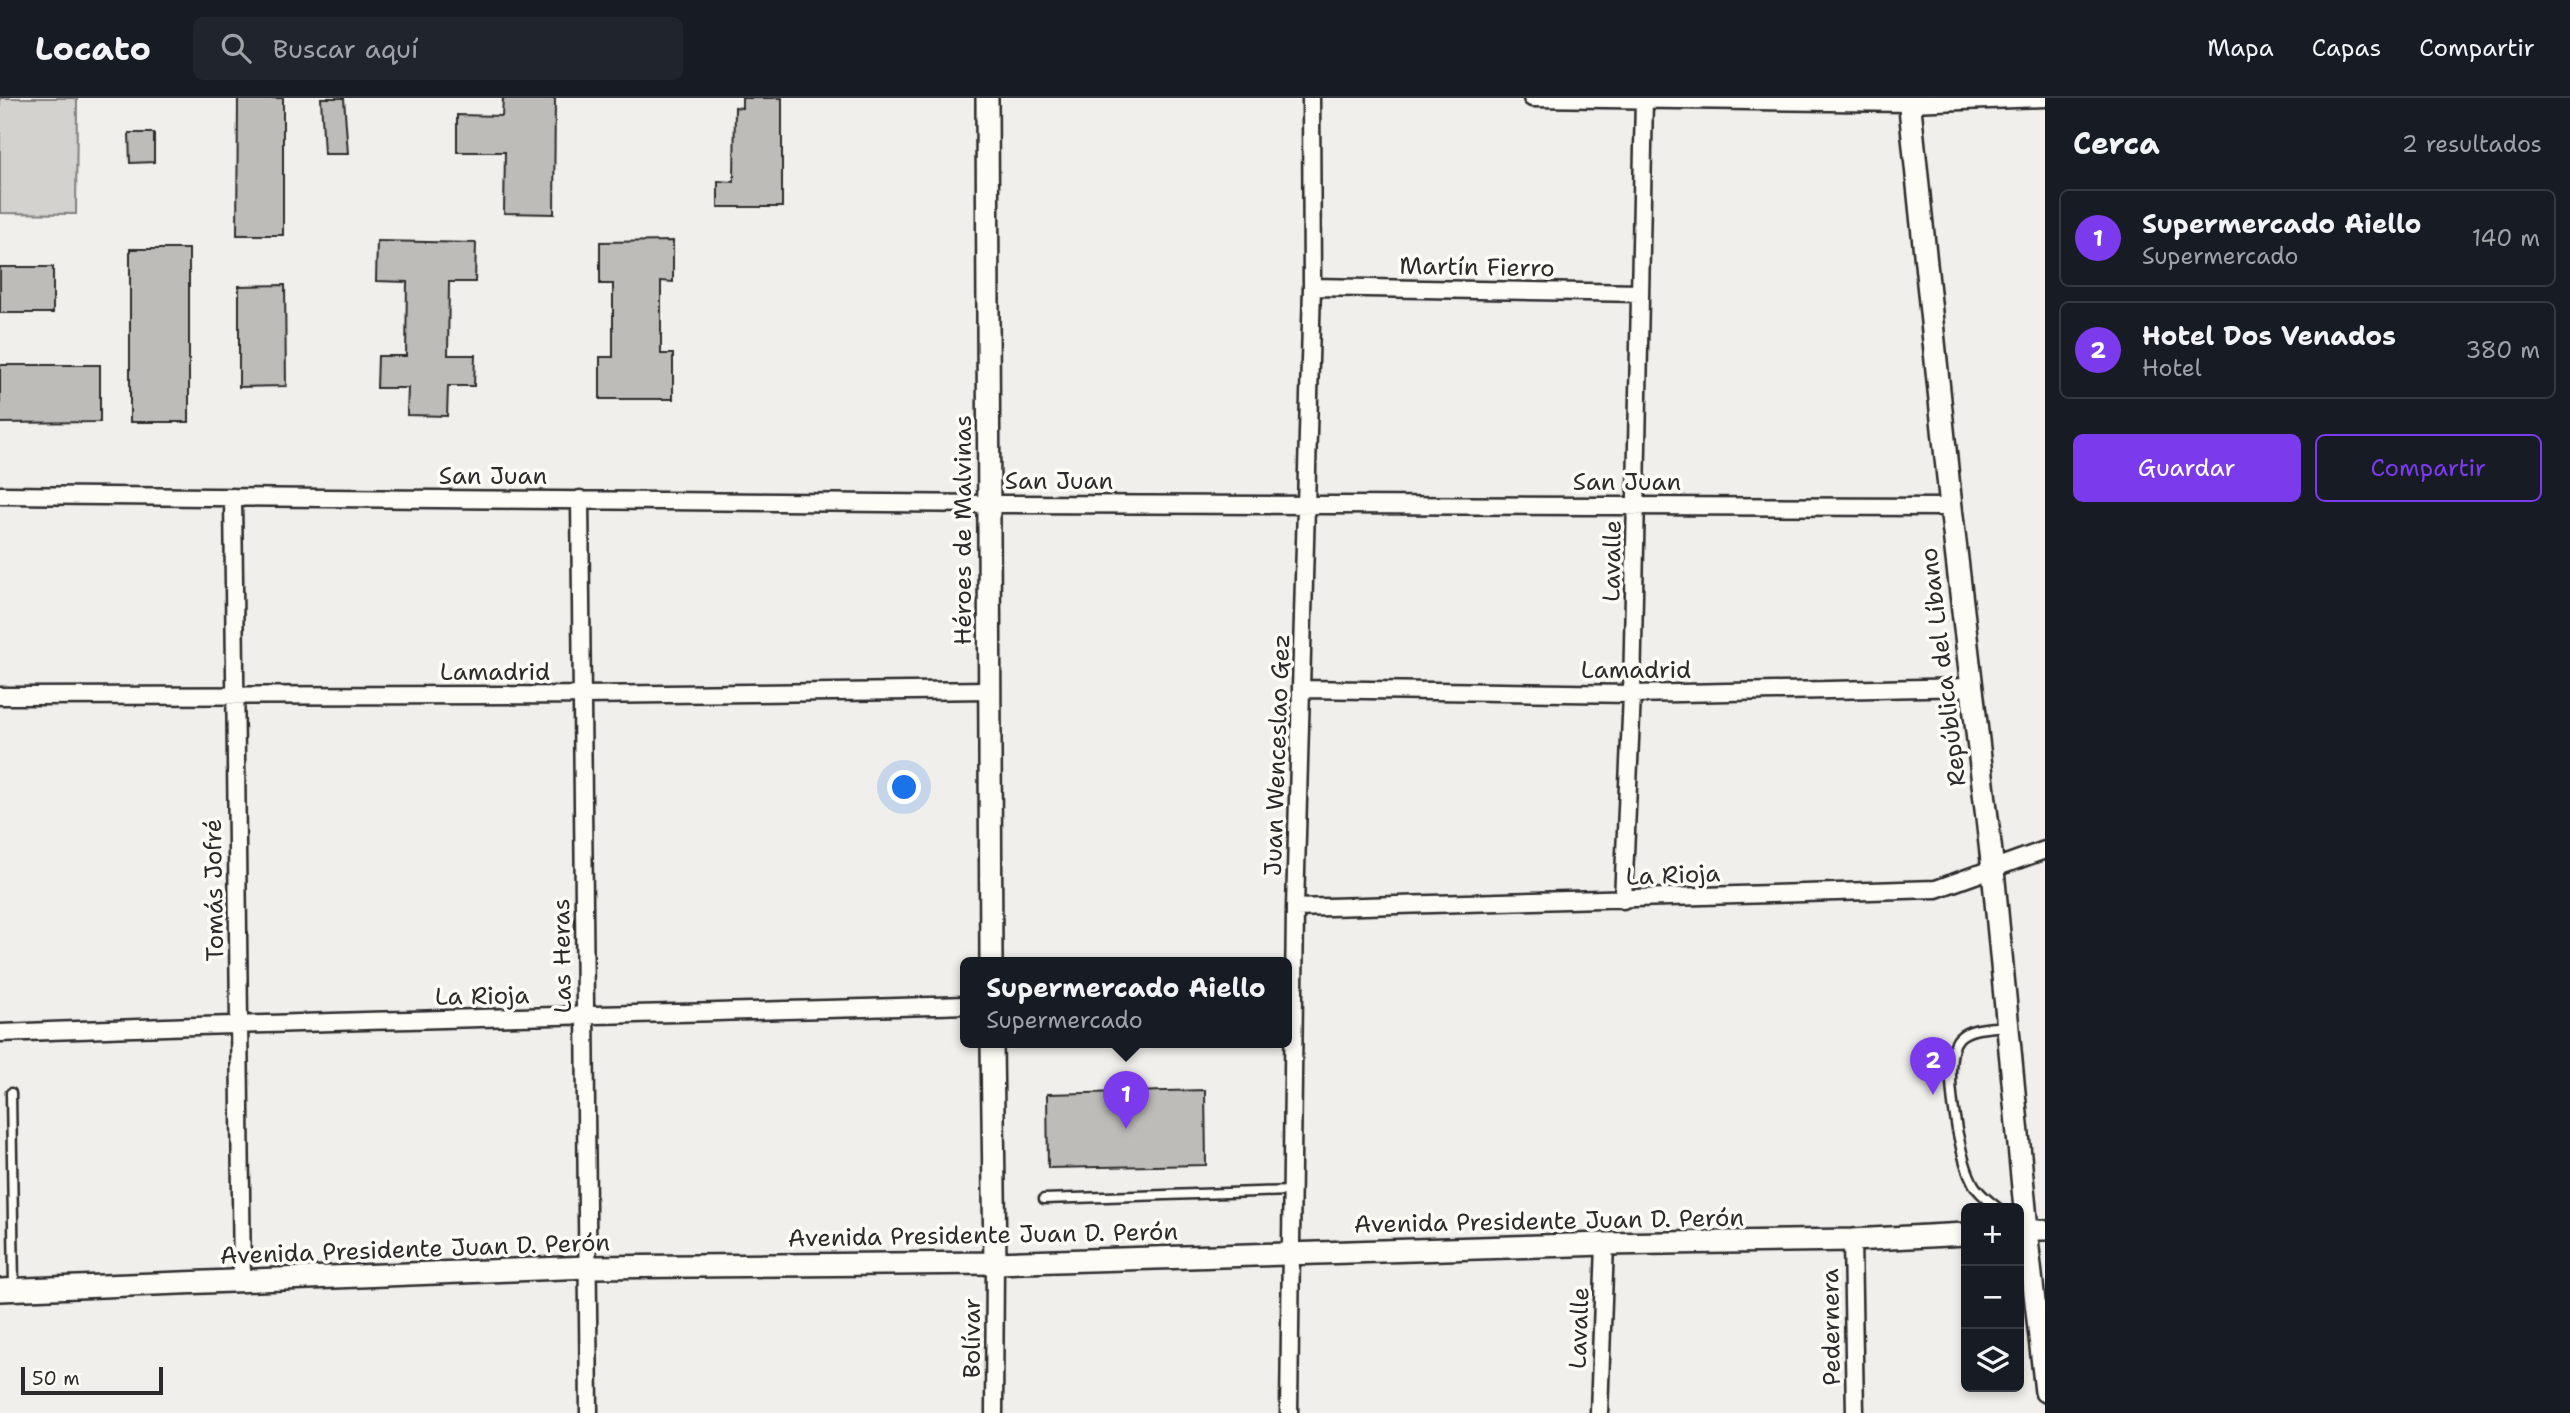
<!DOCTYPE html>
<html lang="es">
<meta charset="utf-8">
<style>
body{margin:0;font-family:"Shantell Sans",sans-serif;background:#20242c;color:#f1f3f6}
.controls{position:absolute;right:21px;bottom:21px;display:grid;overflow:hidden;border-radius:10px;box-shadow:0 4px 10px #0003}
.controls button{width:63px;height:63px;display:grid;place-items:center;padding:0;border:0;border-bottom:2px solid #363941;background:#171b24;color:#f1f3f6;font:35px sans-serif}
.scale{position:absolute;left:21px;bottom:18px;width:142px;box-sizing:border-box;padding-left:7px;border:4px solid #2b2b2b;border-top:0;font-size:19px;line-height:24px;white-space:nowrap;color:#2b2b2b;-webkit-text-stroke:5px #fdfcf7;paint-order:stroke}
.you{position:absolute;left:905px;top:690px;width:24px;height:24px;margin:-18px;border:5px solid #fff;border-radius:50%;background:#1a73e8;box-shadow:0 0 0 10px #1a73e833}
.badge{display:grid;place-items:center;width:46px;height:46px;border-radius:50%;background:#7c3aed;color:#fff;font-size:23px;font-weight:700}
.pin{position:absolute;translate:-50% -58px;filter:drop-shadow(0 2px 4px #0008)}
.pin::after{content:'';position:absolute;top:37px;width:24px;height:21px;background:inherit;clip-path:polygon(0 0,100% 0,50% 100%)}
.popup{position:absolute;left:960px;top:859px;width:332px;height:91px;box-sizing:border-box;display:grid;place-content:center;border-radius:10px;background:#171b24;filter:drop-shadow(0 2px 5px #0005);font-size:23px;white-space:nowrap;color:#9ea1a6}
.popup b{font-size:26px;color:#f1f3f6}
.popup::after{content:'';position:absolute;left:50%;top:100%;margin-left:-14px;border:14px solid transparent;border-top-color:#171b24}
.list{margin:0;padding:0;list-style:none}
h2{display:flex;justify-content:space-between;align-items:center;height:91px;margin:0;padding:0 28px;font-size:30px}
h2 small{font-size:23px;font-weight:400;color:#9ea1a6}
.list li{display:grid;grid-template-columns:46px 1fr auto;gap:21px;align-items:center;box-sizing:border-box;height:98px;margin:0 14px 14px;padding:0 14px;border:2px solid #363941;border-radius:10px}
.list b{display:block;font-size:26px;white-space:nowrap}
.list p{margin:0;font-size:23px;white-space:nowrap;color:#9ea1a6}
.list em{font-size:23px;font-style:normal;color:#9ea1a6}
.actions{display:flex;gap:14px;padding:21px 28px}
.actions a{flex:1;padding:16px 0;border:2px solid #7c3aed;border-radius:10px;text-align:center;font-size:24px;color:#7c3aed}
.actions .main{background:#7c3aed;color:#fff}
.icon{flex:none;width:38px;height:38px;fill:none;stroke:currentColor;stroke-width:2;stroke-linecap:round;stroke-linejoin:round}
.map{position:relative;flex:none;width:2045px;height:1315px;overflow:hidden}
header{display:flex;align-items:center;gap:42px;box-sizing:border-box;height:98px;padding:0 35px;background:#171b24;border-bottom:2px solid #363941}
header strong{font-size:33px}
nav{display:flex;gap:38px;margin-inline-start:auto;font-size:24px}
.search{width:490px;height:63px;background:#20242c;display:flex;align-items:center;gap:18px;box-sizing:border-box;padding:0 24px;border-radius:10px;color:#9ea1a6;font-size:26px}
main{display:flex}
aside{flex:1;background:#171b24}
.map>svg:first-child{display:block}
.green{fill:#d3d2cf;stroke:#7f7e7d;stroke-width:2}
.building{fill:#bdbcb8;stroke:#2b2b2b;stroke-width:2}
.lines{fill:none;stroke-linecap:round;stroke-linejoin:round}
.service-casing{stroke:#2b2b2b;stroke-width:13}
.minor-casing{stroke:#2b2b2b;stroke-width:21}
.tertiary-casing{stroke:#2b2b2b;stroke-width:24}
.secondary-casing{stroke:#2b2b2b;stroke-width:26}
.service{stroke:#fdfcf7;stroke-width:8}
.minor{stroke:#fdfcf7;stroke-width:16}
.tertiary{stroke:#fdfcf7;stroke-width:19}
.secondary{stroke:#fdfcf7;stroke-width:21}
.labels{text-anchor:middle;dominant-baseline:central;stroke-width:7;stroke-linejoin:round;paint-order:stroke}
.street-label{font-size:24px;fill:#2b2b2b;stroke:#fdfcf7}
</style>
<header>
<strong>Locato</strong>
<div class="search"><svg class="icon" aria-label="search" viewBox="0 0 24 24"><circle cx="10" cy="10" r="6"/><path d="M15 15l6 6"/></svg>Buscar aquí</div>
<nav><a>Mapa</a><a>Capas</a><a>Compartir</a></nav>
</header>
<main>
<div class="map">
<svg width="2045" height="1315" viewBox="0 0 2045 1315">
<rect width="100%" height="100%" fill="#f0efeb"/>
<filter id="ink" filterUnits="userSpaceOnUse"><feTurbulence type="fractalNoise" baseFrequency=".0143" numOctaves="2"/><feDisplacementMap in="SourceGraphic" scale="14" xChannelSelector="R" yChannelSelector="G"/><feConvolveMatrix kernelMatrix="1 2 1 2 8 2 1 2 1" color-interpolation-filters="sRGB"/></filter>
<g filter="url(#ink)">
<path class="green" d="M0,0H77L76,116L0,115Z"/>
<path class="building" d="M238,0H283V137H237Z
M321,0H344L348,56H324Z
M503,0H555L554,116L504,115L505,54H457V17L502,18Z
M742,0H782V109H718V83L734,84L735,9L742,10Z
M129,35H154V64L130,65Z
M377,143L476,145L475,184H449L448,257H475L474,288H448L447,318L407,317L408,290H377L378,258H406L407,184L376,183Z
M673,143V184L661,183V256H673V301H600V259H613V186H600V144Z
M130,151H189V324H130Z
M0,169H53V215H0Z
M285,187L286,288L239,289V188Z
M0,267H100V324L0,325Z
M1205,992L1206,1067L1048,1070L1047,996Z"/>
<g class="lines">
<g class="service-casing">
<path id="service" d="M11,995L14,1189
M1044,1101L1291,1093
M1998,1110C1990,1104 1976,1093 1972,1083C1959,1059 1940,960 1959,940C1970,929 1991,930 2006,928"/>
</g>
<g class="minor-casing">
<path id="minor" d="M1532,0L1910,5L2045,0
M1312,189L1640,195
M0,397L990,406L1951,409
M233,399L242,1184
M580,401L589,1315
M1302,591L1632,596L1971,589
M0,598L582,597L989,592
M1623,802L1632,596L1644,0
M1295,810L1936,791L2045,752
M0,935C322,922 643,917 965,907
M1852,1142L1855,1315
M994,1315L995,1165
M1289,1315L1295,810L1312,189L1311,0
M1599,1315L1605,1146"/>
</g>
<g class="tertiary-casing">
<path id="tertiary" d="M2045,1132H2027L2045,1294"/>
</g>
<g class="secondary-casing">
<path id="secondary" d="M987,0L991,865
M1909,0L1951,409L1993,772L2027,1132L2019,1133
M992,945L995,1165
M0,1192L588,1169L995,1165L1605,1146L1852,1142L1966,1136"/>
</g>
<use href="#service" class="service"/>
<use href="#minor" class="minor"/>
<use href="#tertiary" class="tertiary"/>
<use href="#secondary" class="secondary"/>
</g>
</g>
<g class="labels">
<g class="street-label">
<text transform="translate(1477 169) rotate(1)">Martín Fierro</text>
<text x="493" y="378">San Juan</text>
<text x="1059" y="383">San Juan</text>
<text x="1627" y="384">San Juan</text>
<text transform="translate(963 432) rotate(-90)">Héroes de Malvinas</text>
<text transform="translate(1612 463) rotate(-89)">Lavalle</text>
<text transform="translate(1943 569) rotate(-97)">República del Líbano</text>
<text x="1636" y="572">Lamadrid</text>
<text x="495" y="574">Lamadrid</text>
<text transform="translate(1277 657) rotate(-88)">Juan Wenceslao Gez</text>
<text transform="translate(1673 777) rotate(-2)">La Rioja</text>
<text transform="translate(214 792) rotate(-91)">Tomás Jofré</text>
<text transform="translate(562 858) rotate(-91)">Las Heras</text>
<text transform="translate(482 898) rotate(-1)">La Rioja</text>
<text transform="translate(1549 1123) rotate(-1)">Avenida Presidente Juan D. Perón</text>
<text transform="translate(983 1137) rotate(-1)">Avenida Presidente Juan D. Perón</text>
<text transform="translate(415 1151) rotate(-2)">Avenida Presidente Juan D. Perón</text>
<text transform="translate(1831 1229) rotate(-91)">Pedernera</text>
<text transform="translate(1579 1230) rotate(-88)">Lavalle</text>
<text transform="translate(972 1240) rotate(-90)">Bolívar</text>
</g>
</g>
</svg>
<div class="controls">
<button>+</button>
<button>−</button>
<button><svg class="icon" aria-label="layers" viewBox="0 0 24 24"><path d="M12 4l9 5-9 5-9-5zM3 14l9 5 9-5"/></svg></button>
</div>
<div class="scale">50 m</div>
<div class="you"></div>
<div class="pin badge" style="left:1126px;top:1031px">1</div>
<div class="popup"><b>Supermercado Aiello</b>Supermercado</div>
<div class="pin badge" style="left:1933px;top:997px">2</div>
</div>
<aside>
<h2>Cerca<small>2 resultados</small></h2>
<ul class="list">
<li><span class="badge">1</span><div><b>Supermercado Aiello</b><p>Supermercado</p></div><em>140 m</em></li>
<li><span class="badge">2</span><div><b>Hotel Dos Venados</b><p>Hotel</p></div><em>380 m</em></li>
</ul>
<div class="actions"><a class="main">Guardar</a><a>Compartir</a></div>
</aside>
</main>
